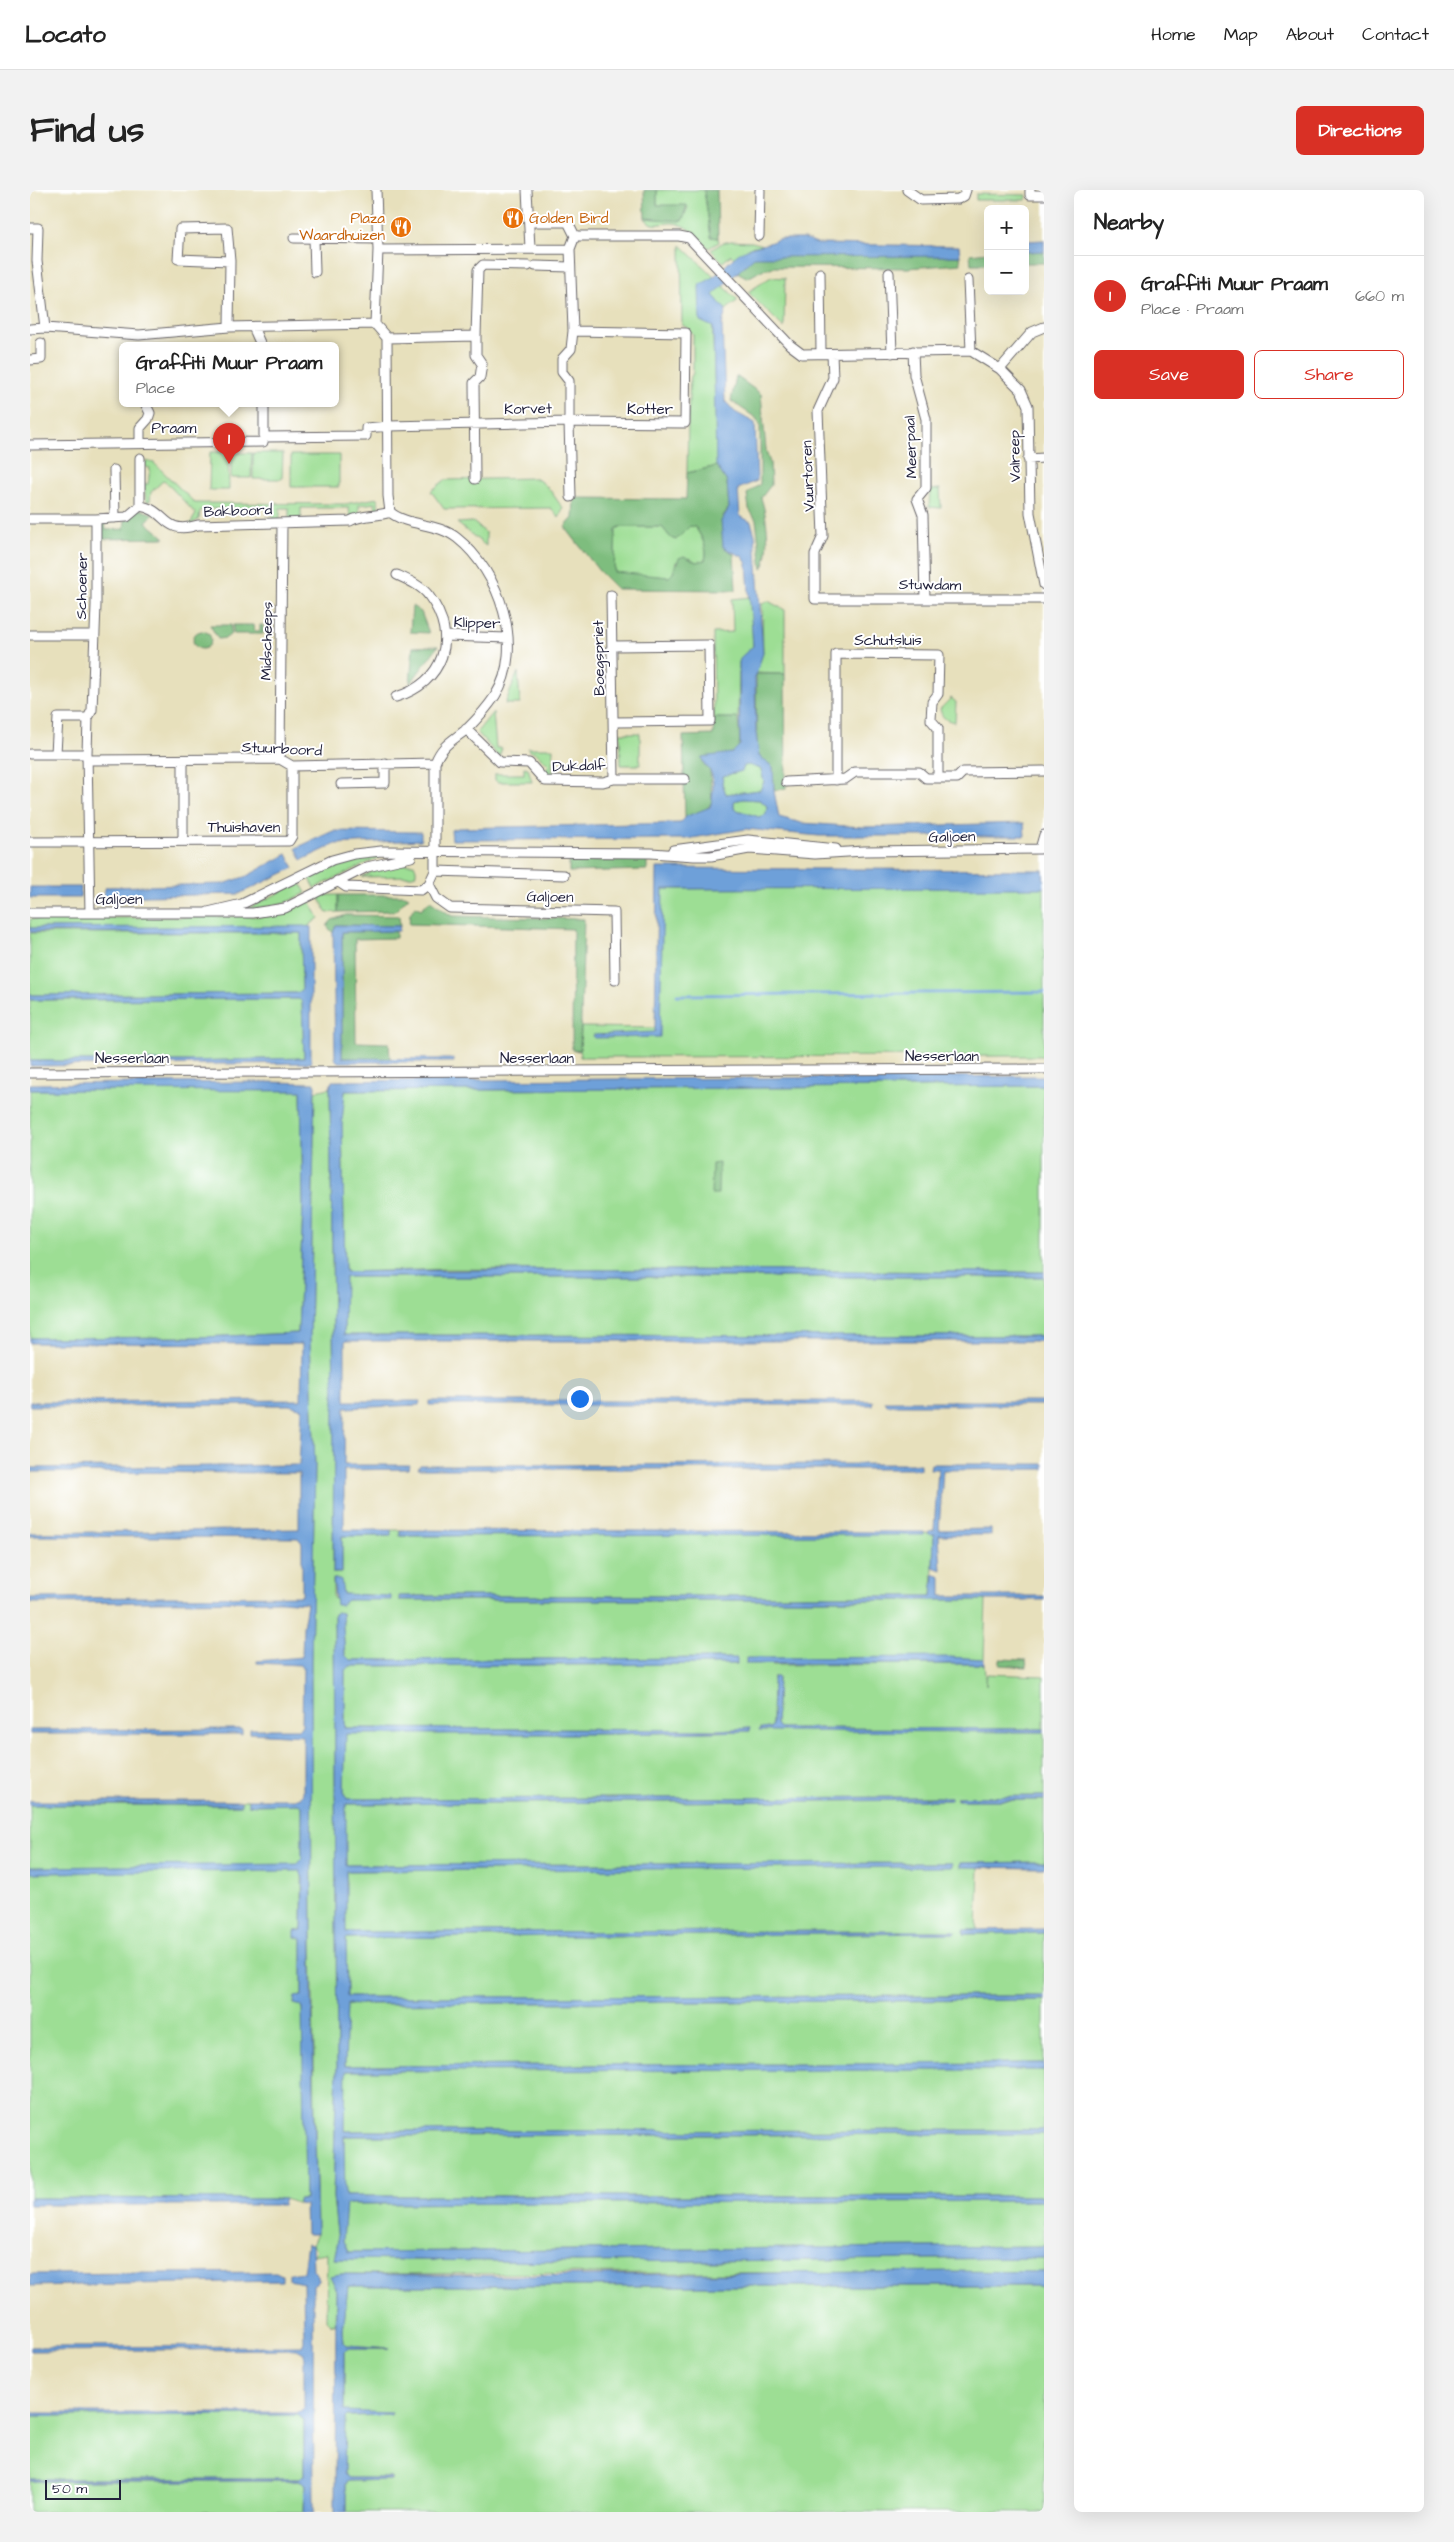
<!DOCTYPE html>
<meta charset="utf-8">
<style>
body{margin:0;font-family:"Architects Daughter",sans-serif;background:#f2f2f2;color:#222}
.controls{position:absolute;right:15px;top:15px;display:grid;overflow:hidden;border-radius:8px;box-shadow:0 5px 20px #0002}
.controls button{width:45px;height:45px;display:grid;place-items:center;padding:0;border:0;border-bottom:1px solid #e0e0e0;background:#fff;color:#222;font:25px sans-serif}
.scale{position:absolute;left:15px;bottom:12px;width:76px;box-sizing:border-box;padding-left:5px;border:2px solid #22223b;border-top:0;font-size:14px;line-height:18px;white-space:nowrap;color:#22223b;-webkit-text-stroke:4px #fff;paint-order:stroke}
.you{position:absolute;left:549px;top:1208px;width:18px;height:18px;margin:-12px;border:4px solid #fff;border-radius:50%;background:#1a73e8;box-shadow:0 0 0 8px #1a73e833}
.badge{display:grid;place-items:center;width:32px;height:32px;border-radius:50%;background:#d93025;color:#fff;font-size:16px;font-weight:700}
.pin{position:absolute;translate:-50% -41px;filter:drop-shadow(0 1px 2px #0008)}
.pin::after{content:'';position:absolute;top:26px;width:18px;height:15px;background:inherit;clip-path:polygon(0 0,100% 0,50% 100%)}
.popup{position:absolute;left:89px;top:152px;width:220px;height:65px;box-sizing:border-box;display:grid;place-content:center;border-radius:8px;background:#fff;filter:drop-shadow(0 1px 4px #0005);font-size:16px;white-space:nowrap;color:#767676}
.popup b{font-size:19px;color:#222}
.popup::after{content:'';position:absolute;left:50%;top:100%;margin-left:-10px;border:10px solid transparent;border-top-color:#fff}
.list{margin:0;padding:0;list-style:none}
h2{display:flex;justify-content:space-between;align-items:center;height:65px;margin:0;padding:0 20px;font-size:21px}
h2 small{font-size:16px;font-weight:400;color:#767676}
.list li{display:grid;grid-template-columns:32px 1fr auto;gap:15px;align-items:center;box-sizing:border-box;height:80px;padding:0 20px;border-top:1px solid #e0e0e0}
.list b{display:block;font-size:19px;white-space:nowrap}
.list p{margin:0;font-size:16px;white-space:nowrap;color:#767676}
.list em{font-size:16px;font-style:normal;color:#767676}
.actions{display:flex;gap:10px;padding:15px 20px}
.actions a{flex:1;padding:11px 0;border:1px solid #d93025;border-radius:8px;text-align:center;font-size:18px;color:#d93025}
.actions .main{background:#d93025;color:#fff}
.map{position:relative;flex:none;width:1014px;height:2322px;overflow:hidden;border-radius:8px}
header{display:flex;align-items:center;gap:30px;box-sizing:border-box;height:70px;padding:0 25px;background:#fff;border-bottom:1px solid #e0e0e0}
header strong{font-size:24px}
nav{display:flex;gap:28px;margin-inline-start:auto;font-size:18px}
.intro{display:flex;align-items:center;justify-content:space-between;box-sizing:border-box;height:120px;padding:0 30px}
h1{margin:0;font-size:35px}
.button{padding:12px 22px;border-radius:8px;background:#d93025;color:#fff;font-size:18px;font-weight:700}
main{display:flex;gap:30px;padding:0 30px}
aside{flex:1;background:#fff;border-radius:8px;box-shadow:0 5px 20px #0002}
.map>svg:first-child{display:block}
.green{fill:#9dde94;stroke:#608068;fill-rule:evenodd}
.forest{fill:#7ebd7e;stroke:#50705c;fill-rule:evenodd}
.water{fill:#6ea0d9;stroke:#48618a;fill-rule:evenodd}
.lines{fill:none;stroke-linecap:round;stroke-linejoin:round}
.stream{stroke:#6ea0d9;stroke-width:3}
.minor-casing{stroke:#676468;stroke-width:11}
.minor{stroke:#fff;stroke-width:9}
.labels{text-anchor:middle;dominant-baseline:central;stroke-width:4;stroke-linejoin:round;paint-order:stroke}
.food-label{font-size:15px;fill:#c56008;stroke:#fff;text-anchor:end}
.street-label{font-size:15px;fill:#22223b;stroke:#fff}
</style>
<header>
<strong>Locato</strong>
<nav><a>Home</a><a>Map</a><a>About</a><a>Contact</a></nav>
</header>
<div class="intro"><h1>Find us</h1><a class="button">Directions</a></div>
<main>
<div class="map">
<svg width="1014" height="2322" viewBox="0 0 1014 2322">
<rect width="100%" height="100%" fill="#fff"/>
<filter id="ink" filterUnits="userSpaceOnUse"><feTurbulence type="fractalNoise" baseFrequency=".02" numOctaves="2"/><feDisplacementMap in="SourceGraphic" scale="10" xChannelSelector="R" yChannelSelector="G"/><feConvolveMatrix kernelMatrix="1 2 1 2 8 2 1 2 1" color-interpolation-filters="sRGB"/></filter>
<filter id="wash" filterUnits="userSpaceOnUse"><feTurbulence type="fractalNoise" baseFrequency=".0096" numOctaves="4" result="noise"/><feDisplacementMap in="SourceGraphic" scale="20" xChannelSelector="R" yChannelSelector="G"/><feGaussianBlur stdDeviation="1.12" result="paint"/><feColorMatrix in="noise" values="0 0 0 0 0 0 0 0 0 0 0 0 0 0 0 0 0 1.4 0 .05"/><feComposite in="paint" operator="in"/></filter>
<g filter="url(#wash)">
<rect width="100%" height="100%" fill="#e7e0bc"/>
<path class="green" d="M627,0H674L681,47L688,48L689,52L679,58C669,48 658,35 644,33C633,32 622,39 615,28L652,31L658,17L627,15Z
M946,4L997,5L996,10H946Z
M701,51L722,52L736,56H723L704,68L701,65L693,72L681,60L692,53Z
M651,55L708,110L696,120L683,105L691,97L681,90L687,276L657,283L658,228L660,189L663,183V145L656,137L652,135Z
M741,87L755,88L754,138L718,102Z
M180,262H198L199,300H179Z
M201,263H222L221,288H201Z
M223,263H253L252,289H223Z
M261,265H309V297H261Z
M116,271L124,273L165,313L315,314L348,308L349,321H346L345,313L329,315V324L320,328L319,318H271V329H259V318H250V330H243V318L176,319L170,321L169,329L159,336L166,324L134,290L121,302L120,311H116L114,294H118L120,278L115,277Z
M504,288C519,294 523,306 533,318L529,328L521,318L414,319L401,301L415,290Z
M910,299L911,318L899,317L900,300Z
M443,332L456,343V356L427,333Z
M660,336L665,337C671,346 679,359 675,370L666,372L660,368L646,372L643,383L639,387L584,383L586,339L590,337H632L641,348L646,350Z
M721,407L723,457L709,472L708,528H684L683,443L703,442L702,409Z
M738,411L755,420V484L726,483L733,463L732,413Z
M488,482L490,514H475Z
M921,508L926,512L925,532C915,530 912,528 910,519Z
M463,522L466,558H472L469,567L447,542Z
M590,543H610V575H591Z
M498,558H523L522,582H529V587L519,588L513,582L519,575L505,562L499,561Z
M718,574L731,579L734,592L730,600L696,604L692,593L694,585L712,581L714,576Z
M494,577L498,578L502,592H467L465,590V584H494Z
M713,609L730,610L737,616L736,624L729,627L704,619V611Z
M348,665L350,667L285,698L279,687L312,671Z
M370,674H384L386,679V684L383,686L332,687L348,678Z
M270,692L276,703L253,714L215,720Z
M1014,697V866L550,867L551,837L629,838L632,699Z
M292,705H308V722L297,723L289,707Z
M280,711L289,728L277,737L0,738V729L240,726L259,721Z
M0,743H271L272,799L268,803L0,805Z
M269,809L272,812L274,868L158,871H0V810Z
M1014,896V1082L418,1079L315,1082L312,931L315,901Z
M300,898L304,1211L303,1383H312V1346H360L361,1340H370L371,1346L904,1343L902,1406H370L369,1410H956L954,1469H716L743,1475L954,1474L956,1495L957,1484L1014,1486V1539L749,1538L746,1534L748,1488L743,1487L742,1535L740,1538L729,1539L1014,1542V1606L927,1607V1610H1014V1672L930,1673V1676L949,1677L947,1740H934V1744L1014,1743V1806L317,1807L316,1748L925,1743V1741L315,1742L316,1681L922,1676L921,1673L316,1675L315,1614L920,1610L921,1607L316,1609L314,1601L315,1543L581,1544L720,1541V1538L687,1540L315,1538V1480L320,1476L707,1474L702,1468L319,1470L315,1465L312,1423L304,1424L307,1876L303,2007L308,2051L304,2069L548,2072L1014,2068V2082L310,2084L302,2090L306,2098L305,2135L300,2134L296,2130L297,2063L283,2065L286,2060L282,2055L287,2044L282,1741L281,1471L285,1276L280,1149L285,901ZM310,1389L312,1404L360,1406L317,1410L303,1408V1390Z
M0,900H271L273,1015L268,1143L171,1147L0,1148Z
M314,1087H1014V1146L314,1145Z
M218,1609V1615L268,1614L272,1616V1740L265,1741L272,1749V1806L265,1807L264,1814L272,1815L275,1876V2009H268V2014L255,2009L0,2008V1615H210L211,1611Z
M1014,1810V1873L315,1876L316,1814Z
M661,1879L1014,1880V1940L315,1941V1881Z
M1014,1944V2006H314V1946Z
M1014,2011V2056L318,2062L313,2051L315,2014Z
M318,2096H1014V2322H316V2293L319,2291L361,2290V2288H319L314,2284V2228L317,2226L361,2225L314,2221V2161L317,2158H359L317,2155L314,2152L313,2141Z
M268,2225L274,2230V2285L270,2289H0V2226Z
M0,2291H269L275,2294L274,2322H0Z"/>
<path class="forest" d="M614,0H627V15H657L652,31L615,28Z
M674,0H687L688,48L681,47Z
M1014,61V73H995V62Z
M958,62V74H941L940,64Z
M733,66H930L931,74L878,78L744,77L732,80L718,88L707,82L724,67Z
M706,186L731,204L736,260L740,273L741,295L731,308C737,325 742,364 732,379L726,330L719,319L717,304L730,294V235L726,228L701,211Z
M687,276L697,292L699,318L693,326V357L704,364L706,400L587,399L569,381L535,337L543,328L544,308L656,309L657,283ZM660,336L665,337C671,345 679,359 675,370L666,372L654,366L649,368L643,383L639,387L584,382L586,339L590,337H632L641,348L646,350Z
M109,319L123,324L116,332L135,348L68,349V333H75L76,340L94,339L95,330Z
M382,416L391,422L399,443L380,442Z
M180,435H201V444L196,448L188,449Z
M203,435H223L224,441H230V435H233V444H203Z
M163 450a9 9 0 1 1 18 0a9 9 0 1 1-18 0Z
M408,456L380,494L383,457Z
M726,484H755L756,598L744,601L743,577L729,566L727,560Z
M684,528H708C708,536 711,549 709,556C706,567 682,568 672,567L673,573L680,581L682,612L676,620L655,628L653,546L683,545Z
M617,669V680L539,682V672Z
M308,705H375L379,707L365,721L308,722Z
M400,711L422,726L554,729L550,861L542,860L543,739L379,734L380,724L385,716L391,719Z
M316,725L369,726L370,736L306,735L303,743L297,736L302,730Z
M366,741V748L325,749L326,852L359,853L360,869L312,868V742Z
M689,973L688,1004H681L682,974Z
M970,1469L996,1470L997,1477L970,1475Z"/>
<path class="water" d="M748,49H774L787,54L929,56L930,66L724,67L683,105L696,120L692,135L695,211L705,222L725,233L727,291L708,299L710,326L721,332L725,345L733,463L725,488L726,543L729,566L743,577L744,601L749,627L772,633L833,637L994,633L995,646H789L716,639L657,649L422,650L421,640L428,638L650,633L657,626L680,617C683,609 685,588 680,581C676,575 673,575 672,567L702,563L710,555L709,472L711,467L723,456L717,374L713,367L693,357L691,331L699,318L697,292L686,275L683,137L670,131L669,97L670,94C688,88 696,72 711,62C723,55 736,56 748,49ZM718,575L731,579L734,592L730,600L696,604L692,593L693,586L712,581L714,576ZM713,609L730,610L737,616L736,624L729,627L704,619V611Z
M1014,50V61L995,62V51Z
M303,641L391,642V650L306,654L272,670L266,658Z
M257,664L264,678L209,704L72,707L76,697L193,694L217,686Z
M627,678L1013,680L1014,698L633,699L630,847L564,848L563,845L625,842Z
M0,697H51L50,708H0Z
M306,735L370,736L369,741L312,742V868L424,869V872H308L305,869L303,743Z
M273,736L281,737V873L0,876V871H158L274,868L272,812L269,809L0,810V805L268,803L272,799L271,743L0,742V738Z
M1014,886V896L315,901L312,931L315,1082C548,1077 781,1082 1014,1082V1087H315L314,1145L1014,1146V1151H315V1211H390L389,1215L315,1218L314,1275H380L379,1279L314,1280V1340H361V1346H312V1383H303L304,1211L300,898L302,891Z
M236,892L285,893L280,1149L285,1276L281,1472L282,1810L287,2044H276L275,2015L268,2014V2009H275L272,1816L264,1814L265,1807L272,1806V1749L265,1747V1741L272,1740L273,1688L270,1681L0,1683V1677L267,1674L272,1668V1616L268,1614L218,1615V1609H264L271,1607L273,1603V1546L220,1543V1539H269L272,1535L273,1477L270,1475L227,1473V1471L272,1467L273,1437L277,1413L252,1411L0,1413V1408L272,1406V1353L268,1348L0,1346V1343L269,1339V1283L0,1282V1278L269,1275L272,1219L260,1215L0,1216V1212L271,1210L272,1154L0,1153V1148L171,1147L268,1143L273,1015L271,901L0,900V894Z
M399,1211H843L842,1215H399Z
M855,1211H1014V1215H857Z
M890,1274V1279H388L390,1275Z
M901,1274H1014V1279L913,1280L909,1340L961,1339V1345H909L911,1380L903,1377L904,1344H898L899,1341L904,1340L908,1279H900Z
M370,1340L894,1342V1345L370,1346Z
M904,1384L911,1387V1406H1014V1410H369V1406H902Z
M303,1389H311L313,1404L361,1406V1410H317L311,1415H306Z
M307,1422L312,1423L315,1465L320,1470L707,1468V1474L320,1476L315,1480V1538L687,1540L720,1538V1541L581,1544H316L314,1601L317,1609L921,1607V1610L316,1614V1675L922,1673V1677L316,1681V1742L925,1741V1743L316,1748L317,1807L1014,1806V1810L317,1814L315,1876L1014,1873V1880H993L316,1881L315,1941L1014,1940V1944L314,1946L315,2006H1014V2011L316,2014L313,2051L318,2062L1014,2056V2068L548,2072L304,2069L308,2051L303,2007L307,1876L304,1424Z
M920,1467L954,1469V1474H716V1468Z
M743,1487H748L746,1534L749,1538L1014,1539V1542L729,1541V1539L740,1538L742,1535Z
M212,1539V1544H0V1540Z
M1014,1606V1610H927V1607Z
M0,1611H211V1615H0Z
M1014,1672V1678L930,1677V1673Z
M1014,1739V1743L934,1744V1740Z
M0,2008L255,2009L253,2015H0Z
M277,2054L282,2055L283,2080L288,2085V2091L283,2095L284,2322H274L275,2294L269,2291H0V2289H270L274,2285V2230L268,2225L0,2226V2223H268L274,2218V2163L267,2159L0,2161V2157L272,2156L274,2152L273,2093L259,2090V2084L273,2082Z
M920,2081L1014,2082V2096H318L313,2141L314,2152L317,2155L359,2158H317L314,2161V2221L361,2223V2225L317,2226L315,2228L314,2284L319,2288H361V2290L319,2291L316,2293V2322H305L306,2098L300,2086L310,2084L484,2086Z
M246,2082L252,2085V2091L0,2096V2084Z"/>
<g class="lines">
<path class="stream" d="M647,805L1014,802"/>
</g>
</g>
<g filter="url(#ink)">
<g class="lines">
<g class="minor-casing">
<path id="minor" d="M346,0L348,60L345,134L357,148L358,306L360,322
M497,0L500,58
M877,0L891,10L928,9L934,6L936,0
M1000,0V5H1014
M500,32H538L545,46L540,59L543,141L656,143L655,233L539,232V191L532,182V169L541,159L543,141
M0,38H8L7,71L15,138
M545,46H649L659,48L760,155L772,164L941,161L970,179L991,200L998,216L1000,323L1014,395
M729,46L730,0
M264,48L348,49
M284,48L285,82
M348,60L540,59
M505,76L540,77
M790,83L791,162
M859,83L862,163
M938,90L941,161
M199,137L200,71L197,38L150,39L148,69L200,71
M223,137L231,155
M0,139L15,138L109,145L199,137L345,134
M357,148L446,146L448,80L453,75L498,76
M883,161L884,185L896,229V298L887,309L893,325L895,409
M802,164L803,188L788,221L793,346L785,364V409H1014
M0,170L11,169V153
M970,179L1002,142L1014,137
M234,247V213
M110,252V238L118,229L120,223L115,213
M0,255L233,252L234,247L336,246V238L359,236L539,232L541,307
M110,268V316
M998,269L1014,268
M84,280L85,328
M445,289L444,193L450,187L452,174L446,165V146
M0,329H66V415L62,520L58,528H28L26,563
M66,329L97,327L110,316C138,320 132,346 168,335L320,331C333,324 346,327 360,322
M581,405L584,589
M0,445H64
M416,446L478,448
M583,456L679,455L680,531L584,532
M366,507C413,493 430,447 399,406C392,396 378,390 367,385
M436,539L470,572L499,573L515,591L573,592L584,589H655
M0,564H57L60,723
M57,564L58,528
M250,569L252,333
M57,570L250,569L262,576L405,573
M153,571V650
M806,590V464L909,465L908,504L902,512L901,530L908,538V588
M756,592L815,589L825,582H889L896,588H927L933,582L1014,581
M311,594L355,593V573
M0,652L259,651L262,646V576
M643,660L718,650L806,659
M405,681L534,685
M307,691L316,697L391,700L399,694L405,681V573C412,554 424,550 438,538C448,528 457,518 465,506C496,457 469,381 427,348C407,332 378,337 360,322
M399,694L406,708L420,718L584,722L585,790
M178,722L212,714L302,670L324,664L351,661L621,663L664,666H681L719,659L785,664L834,661L1010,659L1014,645
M0,723H223L255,718L337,677L381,667
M0,883L1014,879"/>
</g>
<use href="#minor" class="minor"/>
</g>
</g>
<defs>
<g id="restaurant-disc" transform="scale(1.125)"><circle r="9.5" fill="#e8710a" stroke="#fff"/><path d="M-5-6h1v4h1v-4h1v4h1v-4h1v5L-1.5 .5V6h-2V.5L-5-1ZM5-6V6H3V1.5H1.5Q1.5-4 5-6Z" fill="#fff"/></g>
</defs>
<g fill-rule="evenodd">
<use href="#restaurant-disc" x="483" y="28"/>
<use href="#restaurant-disc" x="371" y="37"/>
</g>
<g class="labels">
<g class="food-label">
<text x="355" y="28">Plaza<tspan x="355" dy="17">Waardhuizen</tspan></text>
<text x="499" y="28" text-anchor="start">Golden Bird</text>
</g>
<g class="street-label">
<text transform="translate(498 219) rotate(-1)">Korvet</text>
<text x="620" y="219">Kotter</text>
<text x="144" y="238">Praam</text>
<text transform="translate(881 257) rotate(-92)">Meerpaal</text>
<text transform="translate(985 266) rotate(-91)">Valreep</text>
<text transform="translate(778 286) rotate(-92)">Vuurtoren</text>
<text transform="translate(208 321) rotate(-2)">Bakboord</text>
<text transform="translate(900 395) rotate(1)">Stuwdam</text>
<text transform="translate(52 396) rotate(-89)">Schoener</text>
<text transform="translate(447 433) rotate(2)">Klipper</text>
<text x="858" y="450">Schutsluis</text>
<text transform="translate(237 451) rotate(-89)">Midscheeps</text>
<text transform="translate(569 468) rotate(-91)">Boegspriet</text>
<text transform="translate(252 559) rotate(3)">Stuurboord</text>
<text transform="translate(549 576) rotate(-2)">Dukdalf</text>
<text x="214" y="637">Thuishaven</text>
<text transform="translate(922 647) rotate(-1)">Galjoen</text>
<text transform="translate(520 707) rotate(1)">Galjoen</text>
<text x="89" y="709">Galjoen</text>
<text x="912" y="866">Nesserlaan</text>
<text x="102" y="868">Nesserlaan</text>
<text x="507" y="868">Nesserlaan</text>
</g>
</g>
</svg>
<div class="controls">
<button>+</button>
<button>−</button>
</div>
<div class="scale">50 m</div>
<div class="you"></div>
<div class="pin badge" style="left:199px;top:274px">1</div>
<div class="popup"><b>Graffiti Muur Praam</b>Place</div>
</div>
<aside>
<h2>Nearby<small></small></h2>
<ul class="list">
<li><span class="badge">1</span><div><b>Graffiti Muur Praam</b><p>Place · Praam</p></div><em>660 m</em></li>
</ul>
<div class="actions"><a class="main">Save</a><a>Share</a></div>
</aside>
</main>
